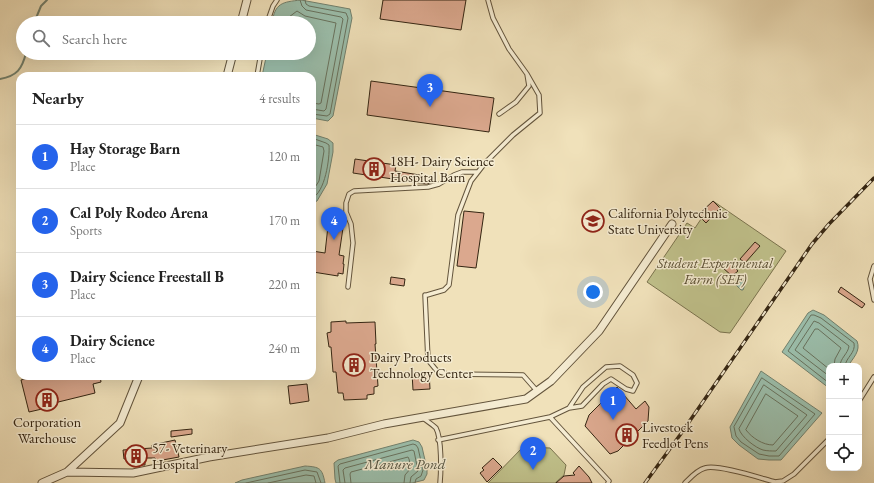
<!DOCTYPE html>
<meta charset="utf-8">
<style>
body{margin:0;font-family:"EB Garamond",serif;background:#f6f6f6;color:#222}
.controls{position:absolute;right:12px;bottom:12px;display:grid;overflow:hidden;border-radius:8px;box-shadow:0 4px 16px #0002}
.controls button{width:36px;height:36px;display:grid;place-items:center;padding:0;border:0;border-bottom:1px solid #e0e0e0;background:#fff;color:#222;font:20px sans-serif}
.you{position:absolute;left:593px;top:292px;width:14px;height:14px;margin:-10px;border:3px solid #fff;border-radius:50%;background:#1a73e8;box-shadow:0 0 0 6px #1a73e833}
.badge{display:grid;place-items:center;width:26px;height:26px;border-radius:50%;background:#2563eb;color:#fff;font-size:13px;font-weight:700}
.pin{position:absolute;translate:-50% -33px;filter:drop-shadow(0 1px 2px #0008)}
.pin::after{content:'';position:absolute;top:21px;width:14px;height:12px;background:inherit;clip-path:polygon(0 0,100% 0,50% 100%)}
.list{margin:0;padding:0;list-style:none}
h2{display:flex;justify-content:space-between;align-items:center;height:52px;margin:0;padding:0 16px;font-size:17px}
h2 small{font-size:13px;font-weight:400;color:#767676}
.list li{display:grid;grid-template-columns:26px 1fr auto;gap:12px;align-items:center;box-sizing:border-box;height:64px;padding:0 16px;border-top:1px solid #e0e0e0}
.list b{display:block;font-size:15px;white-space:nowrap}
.list p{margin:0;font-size:13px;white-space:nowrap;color:#767676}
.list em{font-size:13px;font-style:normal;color:#767676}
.icon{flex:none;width:22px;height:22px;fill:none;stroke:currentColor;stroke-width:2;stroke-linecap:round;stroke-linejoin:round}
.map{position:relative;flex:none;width:874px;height:483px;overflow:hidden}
.search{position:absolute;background:#fff;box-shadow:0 4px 16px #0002;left:16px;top:16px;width:300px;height:44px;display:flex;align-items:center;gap:10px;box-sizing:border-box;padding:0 14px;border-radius:22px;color:#767676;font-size:15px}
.panel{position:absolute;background:#fff;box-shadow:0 4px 16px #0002;left:16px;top:72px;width:300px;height:308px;border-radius:12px}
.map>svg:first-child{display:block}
.green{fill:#c0c18b;stroke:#7a734e}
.water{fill:#9bbeab;stroke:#72816e}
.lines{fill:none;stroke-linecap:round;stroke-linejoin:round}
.shore{stroke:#68725e;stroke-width:1}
.stream{stroke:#72816e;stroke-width:2}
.building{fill:#dba88e;stroke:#342512}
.service-casing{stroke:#63543c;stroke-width:5.5}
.minor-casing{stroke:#63543c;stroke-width:9}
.service{stroke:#f5ecd2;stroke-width:3.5}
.minor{stroke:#f5ecd2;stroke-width:7}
.rail-casing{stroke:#342512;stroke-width:3.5}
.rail{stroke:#f5ecd2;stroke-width:2;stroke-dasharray:6;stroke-linecap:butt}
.labels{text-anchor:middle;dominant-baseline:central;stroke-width:3;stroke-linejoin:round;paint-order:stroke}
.poi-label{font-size:14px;fill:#342512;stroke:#f5ecd2;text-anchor:start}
.park-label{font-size:14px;font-style:italic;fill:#574c30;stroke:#f5ecd2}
.water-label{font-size:15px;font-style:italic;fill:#535340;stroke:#f5ecd2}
</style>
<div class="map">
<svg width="874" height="483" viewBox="0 0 874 483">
<rect width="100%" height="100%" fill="#f0e1ba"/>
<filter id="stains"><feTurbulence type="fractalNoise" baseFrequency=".005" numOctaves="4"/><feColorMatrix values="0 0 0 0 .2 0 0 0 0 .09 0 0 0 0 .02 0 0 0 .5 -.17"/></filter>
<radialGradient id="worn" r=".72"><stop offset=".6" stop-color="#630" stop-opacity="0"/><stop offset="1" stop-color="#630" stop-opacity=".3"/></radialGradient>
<path class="green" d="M713,201L786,251L730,333L720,332L647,282L687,223L695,228Z
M523,447L550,448L566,465L564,475L555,483H488Z"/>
<path class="water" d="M301,0L350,9L352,18L333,116L328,121L312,118V76H262L267,53H309V23H272C275,3 282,2 301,0Z
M312,134L328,139L333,143V152L327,184L317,201L312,203Z
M747,279L743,290H741L735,284Z
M813,310L824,315L857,341C861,351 853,358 848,366H829V388L782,352L808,313Z
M761,371L822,413L781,460H769L758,459L739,445L732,438L730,427Z
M413,440L419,442L422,447L427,469V474L424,480L412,483H336L335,479L334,463L338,460Z
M305,466C320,467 322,468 325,483H235L242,480Z"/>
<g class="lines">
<path class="shore" d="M300,0L302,6L306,10L341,17L343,19L326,109L324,111L312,109
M305,0L306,4L309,6L346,13L348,18L330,114L327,116L312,114
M287,23L289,17L297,11L305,16L336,23L321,103L319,104L312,103
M312,138L326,143L329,145C330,158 325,193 312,198
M312,144L323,147L324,151L319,181L312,192
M829,369L803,348L815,329H818L841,348L835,359L834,366
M829,376L795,350L814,321L819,323L849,346C848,354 840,358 840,366
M762,378L815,414L779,456H769L759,454L741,442L736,436L734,427Z
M829,383L788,351L811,315H814L821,318L854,343C856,353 846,357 845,366
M764,385L807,415L776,451C772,451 767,451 763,450C756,448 741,437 739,429Z
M766,394L798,416L773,445C763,445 752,438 746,430Z
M246,483L305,470L317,472L321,483
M268,483L306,475L314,476L316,483
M340,483L338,466L340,464L413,444L416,445L418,448L423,470L421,476L416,479L415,483
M345,483L343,470L345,468L412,450L414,451L418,471L411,477L410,483
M351,483L350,474L351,472L408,457L409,459L411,468L405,475L404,483"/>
<path class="stream" d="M34,23L41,6L47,0
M0,79C17,76 22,69 26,53"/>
</g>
<path class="building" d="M383,0H466L461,30L380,19Z
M371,81L494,98L489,132L367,115Z
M355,159L396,165L395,171L432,177V183L426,184L353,173Z
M713,201L720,208L706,223L698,215Z
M464,211L484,213L476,268L457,266Z
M328,226L343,228L339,255L344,256L343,264H344L343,274L338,273V276L313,272L312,270V251L325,253Z
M755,242L760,246L745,263L740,259Z
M729,261L738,271L732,276L723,268Z
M391,277L405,279L404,286L390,284Z
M841,287L865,304L862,308L838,292Z
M346,321V323L375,322L376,344H375L378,386L374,387V394L367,395V399L344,400L343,393H338L336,372H333L331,347H329L327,333L331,332V322Z
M429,372L430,389L413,390L412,373Z
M36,376H100L101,382L93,384L95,393L42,406V409L29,412L21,380Z
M307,384L309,401L290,404L288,386Z
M617,387L636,409L645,401L649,407L648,421L618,451L610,454L585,426L589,415Z
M192,429V434L171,437V431Z
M175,440L179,457L157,461L155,458H145V465H133V459H124L123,450L152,448V445Z
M493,458L502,467L487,482L480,473L484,470L482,468Z
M579,466L589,477L592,483H556L564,476L575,475L573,473Z"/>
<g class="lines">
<g class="service-casing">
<path id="service" d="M488,0L493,18L509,49L527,74L529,86L516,102L499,114
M267,23L273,6L277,0
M257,76L261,53
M874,266L870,279L874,300
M348,287L353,243L351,224L346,212V203L349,194L354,191L428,187L439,184L454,175L462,172H478
M425,295L428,360L437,371L447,374L523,375L537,391
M427,295L444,290L449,285L458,215L471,181L485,163L513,135L540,113L539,95L527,74
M859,401L874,377
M550,417L569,408L583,387L606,367L620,366L633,375L637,383L633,391L626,389L611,379L603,384L582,406L569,408
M423,418C427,421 433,425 436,428C442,439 441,471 440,483
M438,440L550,417L609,481L608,483
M685,483C691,477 697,470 705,468C718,464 760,478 775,482L783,481L794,474L829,439"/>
</g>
<g class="minor-casing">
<path id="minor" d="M241,23L247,0
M227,76L233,53
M67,472L133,473L209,457L328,438L384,424L526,399L551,381L599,331L672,224
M42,483L67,472L120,423L139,376"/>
</g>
<use href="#service" class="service"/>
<use href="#minor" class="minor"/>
<g class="rail-casing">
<path id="rail" d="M645,483L680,435L812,244L829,224L874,178"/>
</g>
<use href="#rail" class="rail"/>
</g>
<defs>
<g id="building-ring" transform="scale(1.15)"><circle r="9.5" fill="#f5ecd2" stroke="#8f2418" stroke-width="1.5"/><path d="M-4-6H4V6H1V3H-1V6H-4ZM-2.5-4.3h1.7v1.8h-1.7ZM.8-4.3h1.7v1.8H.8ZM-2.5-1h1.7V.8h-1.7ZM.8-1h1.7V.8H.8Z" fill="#8f2418"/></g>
<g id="university-ring" transform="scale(1.15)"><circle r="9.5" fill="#f5ecd2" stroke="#8f2418" stroke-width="1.5"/><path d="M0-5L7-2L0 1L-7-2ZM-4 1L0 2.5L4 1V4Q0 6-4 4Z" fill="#8f2418"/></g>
</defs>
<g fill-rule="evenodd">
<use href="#building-ring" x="374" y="169"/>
<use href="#university-ring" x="593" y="221"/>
<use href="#building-ring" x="354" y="365"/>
<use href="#building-ring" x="47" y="400"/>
<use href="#building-ring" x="627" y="435"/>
<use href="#building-ring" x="136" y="456"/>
</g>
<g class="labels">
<g class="poi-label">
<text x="390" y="161">18H- Dairy Science<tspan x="390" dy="16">Hospital Barn</tspan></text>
<text x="608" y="213">California Polytechnic<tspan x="608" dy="16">State University</tspan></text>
<text x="370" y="357">Dairy Products<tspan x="370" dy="16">Technology Center</tspan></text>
<text x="47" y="422" text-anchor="middle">Corporation<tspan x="47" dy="16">Warehouse</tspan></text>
<text x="642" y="427">Livestock<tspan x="642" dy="16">Feedlot Pens</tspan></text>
<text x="152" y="448">57- Veterinary<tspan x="152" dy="16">Hospital</tspan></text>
</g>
<g class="park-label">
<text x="715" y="263">Student Experimental<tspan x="715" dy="16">Farm (SEF)</tspan></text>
</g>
<g class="water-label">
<text x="405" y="463">Manure Pond</text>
</g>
</g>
<rect width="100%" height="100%" filter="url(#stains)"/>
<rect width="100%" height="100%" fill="url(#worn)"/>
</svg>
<div class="controls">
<button>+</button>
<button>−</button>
<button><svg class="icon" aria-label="locate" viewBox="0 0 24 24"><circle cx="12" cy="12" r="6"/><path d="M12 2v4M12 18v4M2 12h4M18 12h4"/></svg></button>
</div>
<div class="you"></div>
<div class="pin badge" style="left:613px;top:420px">1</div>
<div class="pin badge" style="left:533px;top:470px">2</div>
<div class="pin badge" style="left:430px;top:107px">3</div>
<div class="pin badge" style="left:334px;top:240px">4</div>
<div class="search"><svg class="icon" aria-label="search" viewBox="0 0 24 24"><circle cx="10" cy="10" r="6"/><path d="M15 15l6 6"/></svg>Search here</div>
<section class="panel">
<h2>Nearby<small>4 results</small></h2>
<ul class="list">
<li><span class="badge">1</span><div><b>Hay Storage Barn</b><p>Place</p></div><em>120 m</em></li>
<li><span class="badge">2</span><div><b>Cal Poly Rodeo Arena</b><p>Sports</p></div><em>170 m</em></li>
<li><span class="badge">3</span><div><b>Dairy Science Freestall B</b><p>Place</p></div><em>220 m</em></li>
<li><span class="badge">4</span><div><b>Dairy Science</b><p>Place</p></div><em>240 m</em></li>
</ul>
</section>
</div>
